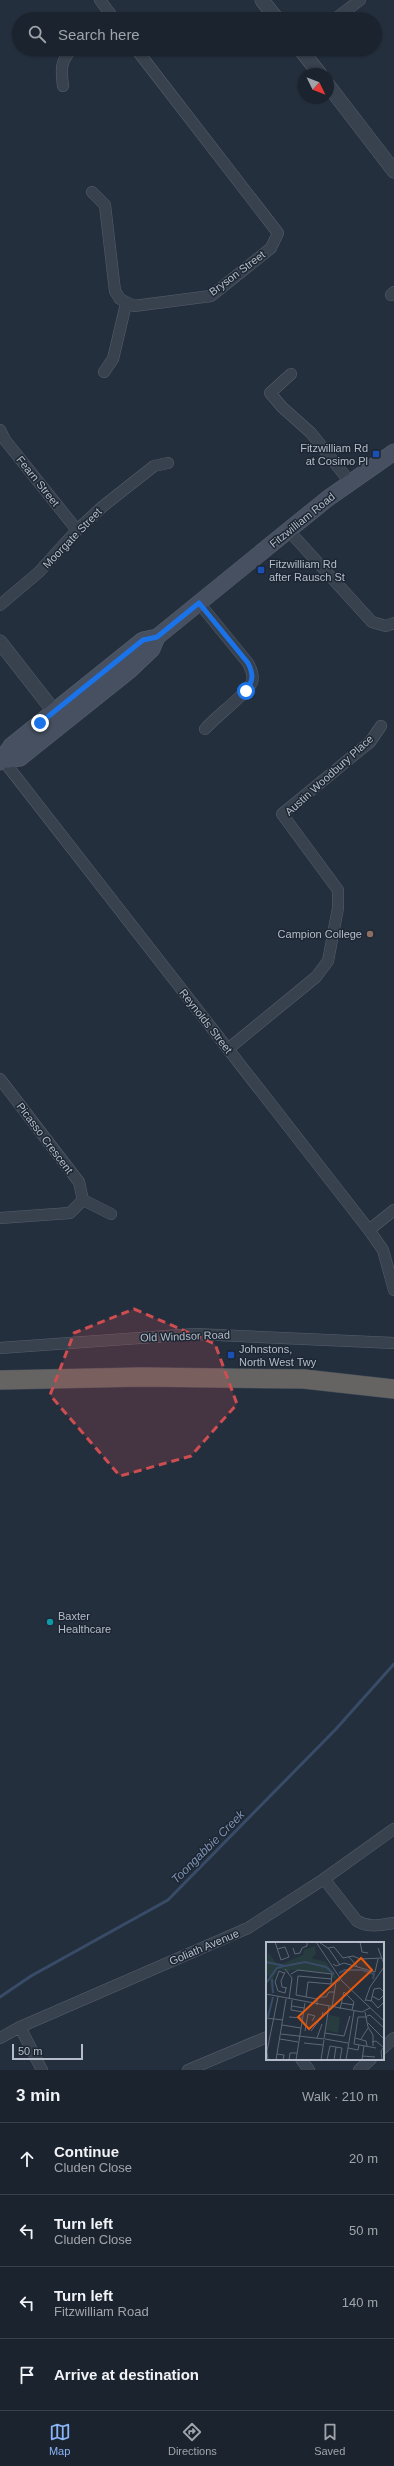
<!DOCTYPE html>
<meta charset="utf-8">
<style>
body{margin:0;font-family:Helvetica,sans-serif;background:#242b36;color:#f1f3f6}
.compass{position:absolute;left:298px;top:68px;width:36px;height:36px;border-radius:50%;background:#1b232e;box-shadow:0 1px 3px #0004;rotate:133deg}
.scale{position:absolute;left:12px;bottom:10px;width:71px;box-sizing:border-box;padding-left:4px;border:2px solid #b4bcc9;border-top:0;font-size:11px;line-height:14px;white-space:nowrap;color:#b4bcc9;-webkit-text-stroke:3px #1d2633;paint-order:stroke}
.stop{position:absolute;width:12px;height:12px;margin:-9px;border:3px solid #1a73e8;border-radius:50%;background:#fff}
.stop.end{background:#1a73e8;border-color:#fff;box-shadow:0 1px 4px #0008}
.list{margin:0;padding:0;list-style:none}
h2{display:flex;justify-content:space-between;align-items:center;height:52px;margin:0;padding:0 16px;font-size:17px}
h2 small{font-size:13px;font-weight:400;color:#a0a4aa}
.list li{display:grid;grid-template-columns:26px 1fr auto;gap:12px;align-items:center;box-sizing:border-box;height:72px;padding:0 16px;border-top:1px solid #39404a}
.list b{display:block;font-size:15px;white-space:nowrap}
.list p{margin:0;font-size:13px;white-space:nowrap;color:#a0a4aa}
.list em{font-size:13px;font-style:normal;color:#a0a4aa}
.icon{flex:none;width:22px;height:22px;fill:none;stroke:currentColor;stroke-width:2;stroke-linecap:round;stroke-linejoin:round}
.map{position:relative;flex:none;width:394px;height:2070px;overflow:hidden}
.search{position:absolute;background:#1b232e;box-shadow:0 1px 3px #0004;left:12px;right:12px;top:12px;height:44px;display:flex;align-items:center;gap:10px;box-sizing:border-box;padding:0 14px;border-radius:22px;color:#a0a4aa;font-size:15px}
.sheet{height:340px;background:#1b232e}
nav{display:flex;justify-content:space-around;align-items:center;box-sizing:border-box;height:56px;border-top:1px solid #39404a;background:#1b232e;font-size:11px;color:#a0a4aa}
nav a{display:grid;justify-items:center;gap:2px}
nav .on{color:#8ab4f8}
.map>svg:first-child{display:block}
.lines{fill:none;stroke-linecap:round;stroke-linejoin:round}
.stream{stroke:#394c67;stroke-width:3}
.minor-casing{stroke:#565f6c;stroke-width:12}
.tertiary-casing{stroke:#565f6c;stroke-width:15}
.secondary-casing{stroke:#565f6c;stroke-width:17}
.trunk-casing{stroke:#434c59;stroke-width:20}
.minor{stroke:#38414e;stroke-width:11}
.tertiary{stroke:#38414e;stroke-width:14}
.secondary{stroke:#465061;stroke-width:16}
.trunk{stroke:#656462;stroke-width:19}
.route{stroke:#1a73e8;stroke-width:5}
.marked{fill:#ce4d50;fill-opacity:0.2;stroke:#ce4d50;stroke-width:3;stroke-dasharray:8 5;stroke-linejoin:round}
.transit-dot{fill:#1a4fb4;stroke:#1d2633;stroke-width:1.5}
.education-dot{fill:#8d6e63;stroke:#1d2633;stroke-width:1.5}
.culture-dot{fill:#0f9aa8;stroke:#1d2633;stroke-width:1.5}
.labels{text-anchor:middle;dominant-baseline:central;stroke-width:3;stroke-linejoin:round;paint-order:stroke}
.street-label{font-size:11px;fill:#b4bcc9;stroke:#1d2633}
.poi-label{font-size:11px;fill:#b4bcc9;stroke:#1d2633;text-anchor:start}
.water-label{font-size:12px;font-style:italic;fill:#7c92b1;stroke:#1d2633}
.inset-river{fill:none;stroke:#394c67;stroke-width:2}
.inset-road{fill:none;stroke:#5e6776;stroke-width:1}
.view{fill:#e8590c;fill-opacity:0.15;stroke:#e8590c;stroke-width:2}
.inset-edge{fill:none;stroke:#b4bcc9;stroke-width:2}
</style>
<div class="map">
<svg width="394" height="2070" viewBox="0 0 394 2070">
<rect width="100%" height="100%" fill="#242f3e"/>
<g class="lines">
<path class="stream" d="M0,1997L31,1976L168,1900L336,1729L394,1664"/>
<g class="minor-casing">
<path id="minor" d="M100,0L114,19
M335,19L360,0
M63,86C61,71 60,61 72,49
M92,192L105,205L115,291L120,299L134,306L211,296L271,248L278,233L136,49
M391,295L394,292
M104,372L113,359L126,304
M291,374L270,393L282,407L311,433L350,482
M0,430L5,440L77,530
M290,532L372,622L386,626L394,623
M199,603L248,663C251,669 254,675 252,682C248,693 215,717 205,729
M0,605L39,572L77,530L102,507L154,466L168,463
M3,760L369,1230L383,1250L394,1290
M228,1049L316,977L328,961L338,908V890L282,814L370,742L381,726
M0,1079L79,1182L83,1200L70,1213L0,1218
M83,1200L111,1214
M369,1230L394,1210
M0,1348L195,1334L394,1343
M324,1879L357,1921C369,1928 380,1925 394,1923
M20,2027L42,2070
M0,2038L20,2027L248,1928L324,1879L394,1829
M383,2048L394,2038
M301,2059L309,2070
M188,2070L267,2037
M359,2070L371,2059"/>
</g>
<g class="tertiary-casing">
<path id="tertiary" d="M262,0L277,19
M300,49L320,74
M328,85L394,171
M0,642L60,719"/>
</g>
<g class="secondary-casing">
<path id="secondary" d="M3,760L20,758L130,670L152,649L157,637
M0,762L11,746L143,640L157,637L327,499L394,452"/>
</g>
<g class="trunk-casing">
<path id="trunk" d="M0,1380L142,1377L304,1379L394,1389"/>
</g>
<use href="#minor" class="minor"/>
<use href="#tertiary" class="tertiary"/>
<use href="#secondary" class="secondary"/>
<use href="#trunk" class="trunk"/>
</g>
<g class="lines">
<path class="route" d="M40,723L143,640L157,637L199,603L248,663C254,675 253,681 246,691"/>
</g>
<path class="marked" d="M134,1309L215,1344L237,1404L191,1456L120,1476L50,1395L74,1333Z"/>
<g class="transit-dot">
<rect x="372" y="450" width="8" height="8" rx="2"/>
<rect x="257" y="566" width="8" height="8" rx="2"/>
<rect x="227" y="1351" width="8" height="8" rx="2"/>
</g>
<circle class="education-dot" cx="370" cy="934" r="4"/>
<circle class="culture-dot" cx="50" cy="1622" r="4"/>
<g class="labels">
<g class="street-label">
<text transform="translate(237 273) rotate(-37)">Bryson Street</text>
<text transform="translate(38 481) rotate(51)">Fearn Street</text>
<text transform="translate(302 520) rotate(-39)">Fitzwilliam Road</text>
<text transform="translate(72 538) rotate(-46)">Moorgate Street</text>
<text transform="translate(329 775) rotate(-42)">Austin Woodbury Place</text>
<text transform="translate(206 1021) rotate(52)">Reynolds Street</text>
<text transform="translate(45 1138) rotate(53)">Picasso Crescent</text>
<text transform="translate(185 1336) rotate(-2)">Old Windsor Road</text>
<text transform="translate(204 1947) rotate(-23)">Goliath Avenue</text>
</g>
<g class="poi-label">
<text x="368" y="448" text-anchor="end">Fitzwilliam Rd<tspan x="368" dy="13">at Cosimo Pl</tspan></text>
<text x="269" y="564">Fitzwilliam Rd<tspan x="269" dy="13">after Rausch St</tspan></text>
<text x="362" y="934" text-anchor="end">Campion College</text>
<text x="239" y="1349">Johnstons,<tspan x="239" dy="13">North West Twy</tspan></text>
<text x="58" y="1616">Baxter<tspan x="58" dy="13">Healthcare</tspan></text>
</g>
<g class="water-label">
<text transform="translate(208 1847) rotate(-45)">Toongabbie Creek</text>
</g>
</g>
<g transform="translate(266 1942)">
<rect width="118" height="118" fill="#242f3e"/>
<path d="M49,4L50,12L45,16L60,20L72,37L67,36L64,31L25,28L23,30L12,27L7,37L6,51L4,39L0,42L4,35L0,33L2,10L10,21L16,22L37,13L38,8ZM63,73L74,75L72,91L60,88Z" fill="#263c3f"/>
<path class="inset-river" d="M0,20L19,24L39,20L60,25L68,32M73,31L79,28H96L108,32L107,37M6,37L7,51M0,41L11,26L18,24M2,75L7,55"/>
<path class="inset-road" d="M9,0L15,18L23,15L19,5L11,7M50,0L76,39L118,79M53,0L63,7L74,23M94,0L96,10L102,11M27,6L29,12L34,11L36,6L41,4V0M62,6L68,5L77,16L87,14L94,17L116,16M112,6L118,22M83,15L91,24M67,22L70,24L78,21L109,30L112,17M19,27L26,36L23,57M19,30L15,39L16,45L21,46M18,31L13,29L9,40L12,49L19,51L20,46M25,32L32,28L66,32L65,42L42,40L40,55M104,45L118,25M0,52L96,70L104,66M106,54L113,58L118,53M54,55H60L63,50H69M26,58L25,68L37,70M100,58L106,59L112,66L118,60M99,59L104,45M105,59L108,47L114,46L118,50M75,61L88,63M51,63V57L30,53L32,34L66,37M26,64L38,66M66,65L70,40L74,38M74,67L78,50L88,60L86,68M99,70L102,85L107,93V104M101,74L104,73L118,86M23,75L36,76M0,76L17,78M102,81L118,97M16,83L35,86M39,89L42,72L49,74L46,79M45,89L56,75L57,70M59,91L78,94L84,74M15,92L58,97M51,96L56,82M89,96L100,99L101,104M14,97L32,100M58,97L63,64M59,97L82,101M95,97L102,86M106,100L110,99L118,106M38,101L57,103M88,102L92,75H101M88,102L110,106M82,106L92,108L93,103M11,112L18,113L17,118M96,114L109,115M2,118L1,109L12,55M10,118L20,57M23,118L24,111H31M30,118L39,61M55,118L58,98M61,118L64,104L76,106L74,118M68,118L70,105M80,118L88,69M96,118L98,104M116,118L115,109L118,105"/>
<path class="view" d="M95,16L106,28L43,87L32,75Z"/>
<rect width="118" height="118" class="inset-edge"/>
</g>
</svg>
<svg class="compass" viewBox="-18 -18 36 36"><path d="M0-13l5 13h-10z" fill="#e53935"/><path d="M0 13l5-13h-10z" fill="#a0a4aa"/></svg>
<div class="scale">50 m</div>
<div class="stop" style="left:246px;top:691px"></div>
<div class="stop end" style="left:40px;top:723px"></div>
<div class="search"><svg class="icon" aria-label="search" viewBox="0 0 24 24"><circle cx="10" cy="10" r="6"/><path d="M15 15l6 6"/></svg>Search here</div>
</div>
<section class="sheet">
<h2>3 min<small>Walk · 210 m</small></h2>
<ul class="list">
<li><svg class="icon" aria-label="ahead" viewBox="0 0 24 24"><path d="M12 20V5M6 11l6-6 6 6"/></svg><div><b>Continue</b><p>Cluden Close</p></div><em>20 m</em></li>
<li><svg class="icon" aria-label="left" viewBox="0 0 24 24"><path d="M17 20v-9H6M10 6l-5 5 5 5"/></svg><div><b>Turn left</b><p>Cluden Close</p></div><em>50 m</em></li>
<li><svg class="icon" aria-label="left" viewBox="0 0 24 24"><path d="M17 20v-9H6M10 6l-5 5 5 5"/></svg><div><b>Turn left</b><p>Fitzwilliam Road</p></div><em>140 m</em></li>
<li><svg class="icon" aria-label="arrive" viewBox="0 0 24 24"><path d="M6 21V4h12l-3 4 3 4H6"/></svg><div><b>Arrive at destination</b></div></li>
</ul>
</section>
<nav>
<a class="on"><svg class="icon" aria-label="map" viewBox="0 0 24 24"><path d="M3 6l6-2 6 2 6-2v14l-6 2-6-2-6 2zM9 4v14M15 6v14"/></svg>Map</a>
<a><svg class="icon" aria-label="directions" viewBox="0 0 24 24"><path d="M12 3l9 9-9 9-9-9zM9 14v-3h6M13 9l2 2-2 2"/></svg>Directions</a>
<a><svg class="icon" aria-label="saved" viewBox="0 0 24 24"><path d="M7 4h10v16l-5-4-5 4z"/></svg>Saved</a>
</nav>
